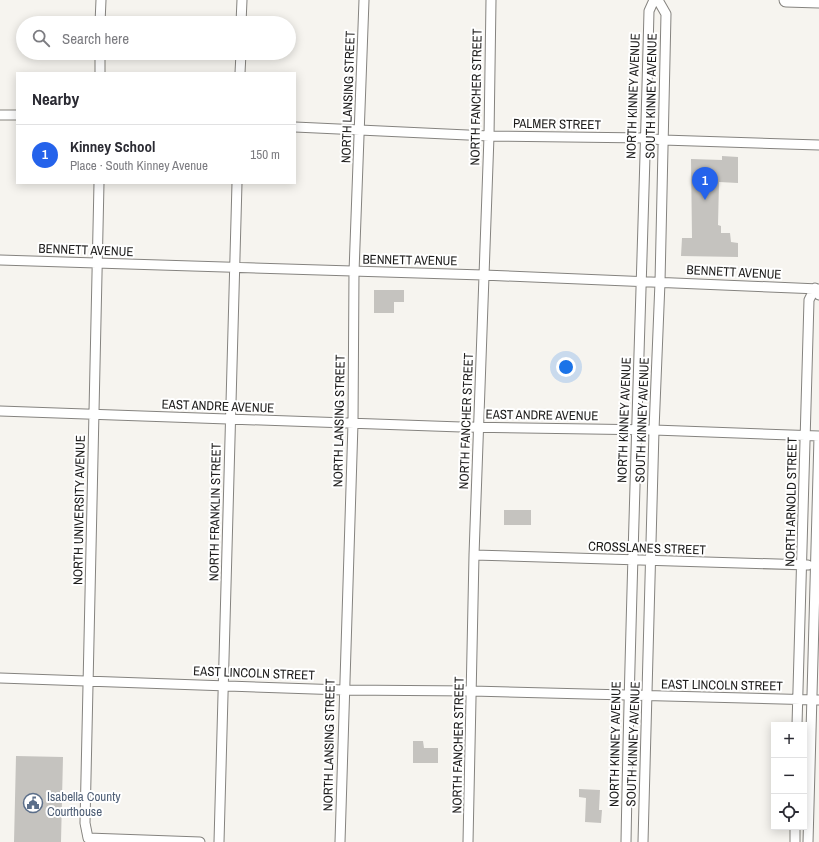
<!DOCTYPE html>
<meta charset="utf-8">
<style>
body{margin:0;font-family:"Archivo Narrow",sans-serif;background:#f2f2f3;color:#2b2b33}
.controls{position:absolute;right:12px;bottom:12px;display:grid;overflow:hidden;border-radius:0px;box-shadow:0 2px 10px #0003}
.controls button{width:36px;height:36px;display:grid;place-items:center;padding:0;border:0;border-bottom:1px solid #e1e1e2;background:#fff;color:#2b2b33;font:20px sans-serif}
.you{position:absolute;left:566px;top:367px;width:14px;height:14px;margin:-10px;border:3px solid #fff;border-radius:50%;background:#1a73e8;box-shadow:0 0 0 6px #1a73e833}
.badge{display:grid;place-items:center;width:26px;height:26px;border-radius:50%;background:#2563eb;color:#fff;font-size:13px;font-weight:700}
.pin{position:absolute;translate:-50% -33px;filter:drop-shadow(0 1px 2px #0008)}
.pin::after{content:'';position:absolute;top:21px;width:14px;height:12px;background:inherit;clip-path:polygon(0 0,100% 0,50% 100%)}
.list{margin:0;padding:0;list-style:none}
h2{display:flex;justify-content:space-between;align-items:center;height:52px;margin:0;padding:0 16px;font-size:17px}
h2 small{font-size:13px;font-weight:400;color:#7c7c81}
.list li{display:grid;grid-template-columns:26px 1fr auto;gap:12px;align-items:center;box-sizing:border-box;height:60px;padding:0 16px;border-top:1px solid #e1e1e2}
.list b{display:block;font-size:15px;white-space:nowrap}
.list p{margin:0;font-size:13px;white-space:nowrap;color:#7c7c81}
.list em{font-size:13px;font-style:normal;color:#7c7c81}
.icon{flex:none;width:22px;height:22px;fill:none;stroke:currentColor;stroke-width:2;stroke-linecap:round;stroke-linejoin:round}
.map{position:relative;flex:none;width:819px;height:842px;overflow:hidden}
.search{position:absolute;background:#fff;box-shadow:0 2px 10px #0003;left:16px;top:16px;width:280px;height:44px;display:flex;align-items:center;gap:10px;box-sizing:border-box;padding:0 14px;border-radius:22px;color:#7c7c81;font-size:15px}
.panel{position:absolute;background:#fff;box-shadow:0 2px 10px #0003;left:16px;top:72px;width:280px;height:112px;border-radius:0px}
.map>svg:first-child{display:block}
.building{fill:#c5c3bf}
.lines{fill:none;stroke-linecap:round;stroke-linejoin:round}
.minor-casing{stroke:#85837f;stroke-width:11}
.secondary-casing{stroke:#85837f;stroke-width:15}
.minor{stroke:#fff;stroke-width:9}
.secondary{stroke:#fff;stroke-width:13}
.labels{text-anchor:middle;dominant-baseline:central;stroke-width:4;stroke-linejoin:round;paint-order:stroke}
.street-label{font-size:13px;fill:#1d1c1b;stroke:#fff}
.service-label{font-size:13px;fill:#4e5e75;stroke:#fff;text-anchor:start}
</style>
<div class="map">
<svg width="819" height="842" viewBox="0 0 819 842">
<rect width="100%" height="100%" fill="#f6f4ef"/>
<path class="building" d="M722,156L738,157V183L719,182L718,225L721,226V233H730L731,242L738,243V257L681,256L682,238H692L691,159L722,160Z
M374,290H404V302H394V313H374Z
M504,510H531V525H504Z
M413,741H423L424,748H438V763H413Z
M16,756L63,757L61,842H14Z
M579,789L600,790L599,810H602L601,823L585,822L586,798L579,797Z"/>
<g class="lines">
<g class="minor-casing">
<path id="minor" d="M100,23L101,0
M241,23L242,0
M100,73V53
M240,73L241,53
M0,115H17
M295,127L489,136L646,138L663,140L819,145
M99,183L85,823L88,838L200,842
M0,260L483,275L819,289
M0,411L461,427L654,430L819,436
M474,555L808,565
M0,678L343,690L472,691L819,700
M797,725L809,300L815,288L819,295
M219,842L237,183
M340,842L353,423L354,272L364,0
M468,842L474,555L489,136L491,0
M626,842C631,565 642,288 649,11L654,0
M643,842L654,430L660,282L666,14L658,0
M795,842V827
M808,842L819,437"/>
</g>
<g class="secondary-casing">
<path id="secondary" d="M786,0L819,1"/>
</g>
<use href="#minor" class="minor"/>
<use href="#secondary" class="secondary"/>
</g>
<defs>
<g id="civic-ring" transform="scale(1)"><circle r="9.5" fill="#fff" stroke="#5c6f8a" stroke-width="1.5"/><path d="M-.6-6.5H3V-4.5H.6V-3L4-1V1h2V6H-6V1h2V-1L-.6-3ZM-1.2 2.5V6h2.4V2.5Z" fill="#5c6f8a"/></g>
</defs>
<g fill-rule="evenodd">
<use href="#civic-ring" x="33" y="803"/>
</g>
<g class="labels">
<g class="street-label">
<text transform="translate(633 96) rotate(-88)">NORTH KINNEY AVENUE</text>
<text transform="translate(651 96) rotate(-89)">SOUTH KINNEY AVENUE</text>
<text transform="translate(348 97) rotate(-88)">NORTH LANSING STREET</text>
<text transform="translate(476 97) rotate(-89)">NORTH FANCHER STREET</text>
<text transform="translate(557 124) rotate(1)">PALMER STREET</text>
<text transform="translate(86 250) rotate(2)">BENNETT AVENUE</text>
<text transform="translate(410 260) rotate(1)">BENNETT AVENUE</text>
<text transform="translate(734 272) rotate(3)">BENNETT AVENUE</text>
<text transform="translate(218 406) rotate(2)">EAST ANDRE AVENUE</text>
<text transform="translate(542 415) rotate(1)">EAST ANDRE AVENUE</text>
<text transform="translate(624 420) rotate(-88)">NORTH KINNEY AVENUE</text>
<text transform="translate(642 420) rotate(-88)">SOUTH KINNEY AVENUE</text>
<text transform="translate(339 421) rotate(-89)">NORTH LANSING STREET</text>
<text transform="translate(466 421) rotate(-88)">NORTH FANCHER STREET</text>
<text transform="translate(791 502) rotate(-89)">NORTH ARNOLD STREET</text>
<text transform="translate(79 510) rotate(-89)">NORTH UNIVERSITY AVENUE</text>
<text transform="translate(215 512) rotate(-89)">NORTH FRANKLIN STREET</text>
<text transform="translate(647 548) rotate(2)">CROSSLANES STREET</text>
<text transform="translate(254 673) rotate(2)">EAST LINCOLN STREET</text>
<text transform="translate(722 685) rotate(1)">EAST LINCOLN STREET</text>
<text transform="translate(615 744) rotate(-89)">NORTH KINNEY AVENUE</text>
<text transform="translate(633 744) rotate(-88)">SOUTH KINNEY AVENUE</text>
<text transform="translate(329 745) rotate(-89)">NORTH LANSING STREET</text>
<text transform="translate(458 745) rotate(-89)">NORTH FANCHER STREET</text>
</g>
<g class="service-label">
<text x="47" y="796">Isabella County<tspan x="47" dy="15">Courthouse</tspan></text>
</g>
</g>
</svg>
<div class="controls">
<button>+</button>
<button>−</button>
<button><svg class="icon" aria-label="locate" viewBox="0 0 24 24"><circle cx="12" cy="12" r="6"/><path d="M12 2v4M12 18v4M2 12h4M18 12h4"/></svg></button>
</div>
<div class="you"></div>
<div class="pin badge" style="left:705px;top:200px">1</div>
<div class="search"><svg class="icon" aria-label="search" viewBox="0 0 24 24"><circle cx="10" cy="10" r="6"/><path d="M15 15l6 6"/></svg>Search here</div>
<section class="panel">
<h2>Nearby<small></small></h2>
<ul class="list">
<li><span class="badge">1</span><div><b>Kinney School</b><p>Place · South Kinney Avenue</p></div><em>150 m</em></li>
</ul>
</section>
</div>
